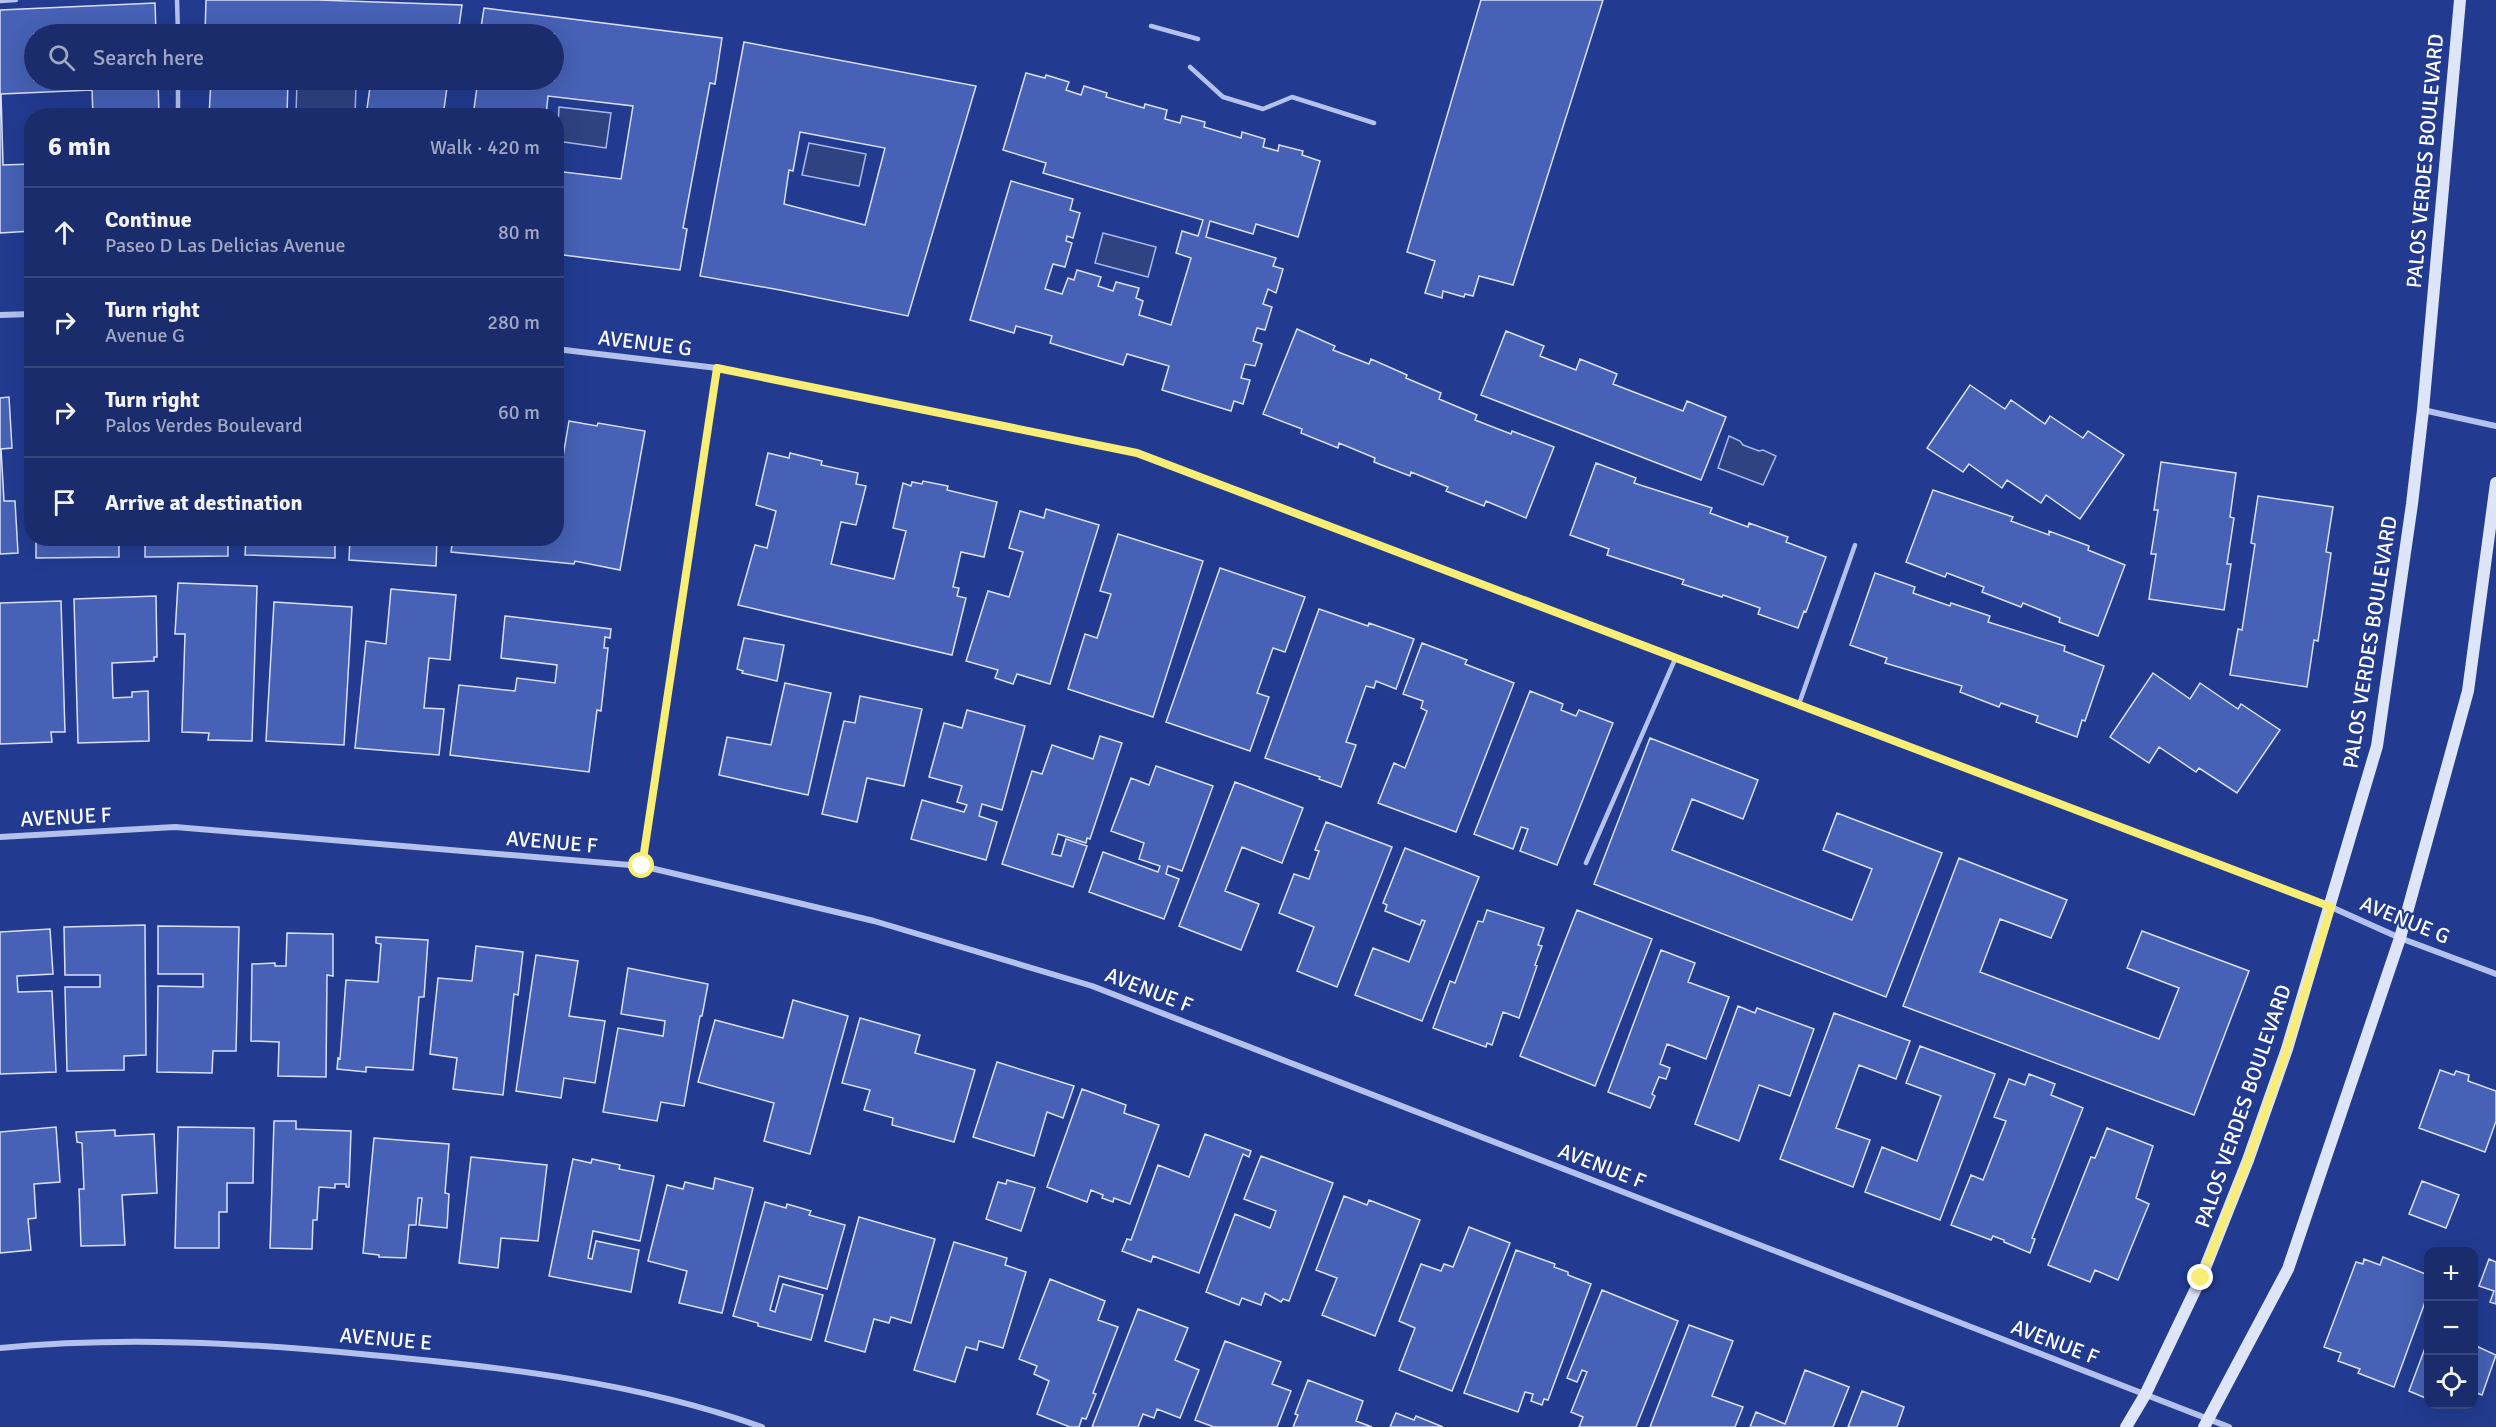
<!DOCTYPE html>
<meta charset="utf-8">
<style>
body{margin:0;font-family:Signika,sans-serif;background:#273874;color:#f1f3f6}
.controls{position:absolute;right:18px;bottom:18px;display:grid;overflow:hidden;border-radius:12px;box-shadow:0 6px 24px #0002}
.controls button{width:54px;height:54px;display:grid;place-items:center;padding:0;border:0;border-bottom:2px solid #38487f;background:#1a2c6c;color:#f1f3f6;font:30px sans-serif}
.stop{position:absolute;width:18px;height:18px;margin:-14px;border:4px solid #f8ee75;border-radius:50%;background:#fff}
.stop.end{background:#f8ee75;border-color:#fff;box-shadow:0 2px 6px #0008}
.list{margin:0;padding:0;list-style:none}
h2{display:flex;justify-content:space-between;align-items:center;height:78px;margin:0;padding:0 24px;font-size:26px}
h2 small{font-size:20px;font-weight:400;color:#9fa7c2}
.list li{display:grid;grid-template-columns:39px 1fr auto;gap:18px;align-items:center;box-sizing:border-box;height:90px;padding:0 24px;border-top:2px solid #38487f}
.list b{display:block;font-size:22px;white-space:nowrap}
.list p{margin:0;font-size:20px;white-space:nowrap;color:#9fa7c2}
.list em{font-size:20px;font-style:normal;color:#9fa7c2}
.icon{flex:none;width:33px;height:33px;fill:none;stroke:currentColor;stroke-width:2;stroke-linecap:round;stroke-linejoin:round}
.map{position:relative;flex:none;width:2496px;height:1427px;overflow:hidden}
.search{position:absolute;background:#1a2c6c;box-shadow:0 6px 24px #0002;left:24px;top:24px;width:540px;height:66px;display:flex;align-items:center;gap:15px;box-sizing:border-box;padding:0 21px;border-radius:33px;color:#9fa7c2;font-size:22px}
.panel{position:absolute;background:#1a2c6c;box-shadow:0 6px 24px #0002;left:24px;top:108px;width:540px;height:438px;border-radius:24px}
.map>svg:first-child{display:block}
.water{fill:#2f4281;stroke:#a6b9ed;stroke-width:1.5}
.building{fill:#4661b5;stroke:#d8e0f9;stroke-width:1.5;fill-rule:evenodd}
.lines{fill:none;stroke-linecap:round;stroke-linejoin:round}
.service{stroke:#b3c1ec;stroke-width:4.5}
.minor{stroke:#b3c1ec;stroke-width:6}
.secondary{stroke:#dee5f9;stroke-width:12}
.route{stroke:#f8ee75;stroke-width:8}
.labels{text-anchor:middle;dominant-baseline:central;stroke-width:4.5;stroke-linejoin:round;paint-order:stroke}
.street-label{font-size:21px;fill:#fff;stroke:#223b90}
</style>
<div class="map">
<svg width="2496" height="1427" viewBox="0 0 2496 1427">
<rect width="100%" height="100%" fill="#223b90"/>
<path class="water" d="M297,82L356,85L355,115L296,114Z
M559,107L611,113L606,148L557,141Z
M809,143L866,154L859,186L802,175Z
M1103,233L1156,247L1148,277L1095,263Z
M1729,436L1740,441L1743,445L1759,451L1763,450L1776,456L1763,485L1718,468Z"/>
<path class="building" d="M206,0H318L462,5L458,34H205Z
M1481,0H1603L1513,285L1479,276L1473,296L1465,294L1464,297L1443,291L1442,298L1425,293L1435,261L1407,252Z
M155,3L156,34H34V80H158L159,116H93L92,90L1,94L3,165L32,164V231L0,233V10Z
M484,8L722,38L715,84L710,83L683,228L687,229L680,270L556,254V171L621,179L633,106L548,96L546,116H473L478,80H554V34H480Z
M744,42L976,86L908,316L780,290L700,276ZM800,132L885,148L865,225L784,204L789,170L793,171Z
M1026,73L1045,78L1046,75L1069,82L1066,90L1081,95L1084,86L1107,93L1106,97L1144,108L1145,104L1167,110L1165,119L1180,123L1182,116L1205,122L1204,127L1241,138L1242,132L1265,139L1263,147L1278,151L1279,145L1303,151L1302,155L1320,161L1298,237L1256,224L1253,234L1210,221L1206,237L1276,258L1273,266L1283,269L1276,293L1268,289L1263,304L1272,307L1265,330L1257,328L1253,341L1262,344L1255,366L1245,364L1241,378L1250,380L1243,404L1234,401L1231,411L1162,390L1169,366L1127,354L1123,365L1050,343L1052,336L1016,326L1014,333L970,320L1011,181L1073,199L1070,210L1080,213L1073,238L1067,236L1066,241L1072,243L1065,267L1053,264L1045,289L1062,294L1068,278L1074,280L1077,270L1101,277L1098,286L1113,291L1116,282L1139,288L1136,298L1143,301L1139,315L1171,325L1191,258L1176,253L1182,231L1198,236L1203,220L1043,173L1046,163L1003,150Z
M211,80H288L287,116H209Z
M371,80H448L443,116H366Z
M1297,329L1335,346L1333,350L1369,364L1371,359L1407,375L1406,378L1441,393L1439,399L1477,415L1475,420L1511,434L1512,431L1554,447L1526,518L1486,501L1484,506L1446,491L1448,487L1411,472L1410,476L1374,462L1375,458L1339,443L1338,448L1301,433L1302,429L1263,414Z
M1506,331L1544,346L1540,356L1576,370L1580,359L1617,374L1613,384L1683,411L1687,401L1726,417L1701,480L1481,395Z
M1970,385L2005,409L2011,400L2045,424L2050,416L2083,438L2088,431L2124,455L2080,519L2046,495L2041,503L2007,480L2002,488L1969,464L1963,472L1927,448Z
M9,397L12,448L1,449L4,501H15L18,553L0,554V398Z
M569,421L597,426L598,423L645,431L620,570L575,561L574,564L451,552L453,538H556V498Z
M768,453L789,458L790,453L822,461L821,465L858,473L856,484L866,486L856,525L841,522L831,564L894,579L906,531L893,528L903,483L911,486L912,482L922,484L923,481L948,486L947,490L997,502L984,557L961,552L953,587L959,588L957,596L966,598L952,655L738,605L755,545L767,548L776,511L756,505Z
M2161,462L2236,473L2230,517L2234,518L2227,564H2231L2224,610L2149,599L2156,554H2151L2158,510H2154Z
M1596,463L1636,478L1634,483L1712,508L1710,513L1748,527L1749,523L1788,537L1786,542L1826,557L1806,612L1804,611L1798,628L1758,614L1760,608L1723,595L1722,597L1682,584L1684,580L1607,555L1609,549L1570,535Z
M1933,490L2013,517L2011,521L2049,535V531L2089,546L2088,550L2125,565L2098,636L2059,622L2060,618L2023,603L2021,607L1982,592L1984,587L1947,573L1945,577L1906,562Z
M2258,496L2333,507L2326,552L2331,553L2318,641L2314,640L2307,687L2230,675L2238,629L2242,630L2255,544L2251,543Z
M1046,509L1099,525L1050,684L1017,674L1013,684L995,678L998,670L966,661L988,591L1009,597L1023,552L1009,548L1020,511L1044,518Z
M1118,534L1203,561L1153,717L1068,689L1085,634L1097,638L1111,594L1100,591Z
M36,538H119V557L36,558Z
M145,538H228V556L145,557Z
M246,538H335V558L245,555Z
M350,538H437L436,566L349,560Z
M1220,568L1305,597L1285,652L1273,648L1257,693L1269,697L1250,751L1166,722Z
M1875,573L1915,587L1913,593L1950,606L1951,603L1990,616L1988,622L2065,646L2064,651L2104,666L2085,721L2082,720L2077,737L2036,722L2038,716L2001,703L1999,707L1960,692L1962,686L1885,663L1887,658L1850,645Z
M178,583L257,586L252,741L208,740L209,733L182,732L185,634H175Z
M391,589L456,595L450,660L429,658L424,708L444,709L439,755L355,748L366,641L386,644Z
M156,596L157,657H154V661L112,663L113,698L132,697V692L148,691L149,741L78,743L74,599Z
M61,601L65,732H51L52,742L0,744V603Z
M274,602L352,607L344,745L266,741Z
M1319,609L1368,626L1369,623L1414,639L1396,689L1376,681L1374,688L1366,686L1346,742L1356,745L1341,787L1319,779L1320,777L1265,758Z
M505,616L611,629L610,638L605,637L604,648H608L601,711L597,710L589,772L450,755L459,685L515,691L517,678L555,683L557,665L501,658Z
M744,638L784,645L777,681L742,673L743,671L737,669Z
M1422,643L1467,660L1465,664L1514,683L1456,832L1378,803L1394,763L1405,768L1427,711L1421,708L1423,701L1403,694Z
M2153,673L2190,699L2200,683L2238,709L2241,704L2280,730L2237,793L2199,768L2196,772L2159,747L2149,763L2110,737Z
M785,683L831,693L808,795L719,775L727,737L771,745Z
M1530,691L1563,704L1561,710L1576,716L1579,710L1613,723L1557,865L1520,851L1528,829L1521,827L1513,849L1474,834Z
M860,696L922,709L904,786L867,778L857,822L822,814L844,721L855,723Z
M967,710L1025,726L1002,810L982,804L979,816L997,822L986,860L911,839L922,800L964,812L967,805L957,802L962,786L929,777L944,723L962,728Z
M1100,736L1122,743L1090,839L1087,838L1086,843L1058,834L1052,854L1061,856L1066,839L1087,846L1073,887L1002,864L1032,771L1042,774L1052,745L1093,759Z
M1650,738L1758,780L1743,819L1692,799L1672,850L1852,920L1872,869L1823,850L1837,813L1942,853L1886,997L1594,884Z
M1156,766L1213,786L1182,871L1168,866L1166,874L1179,879L1164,919L1089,892L1103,852L1158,872L1160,866L1139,859L1144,843L1111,831L1131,778L1149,785Z
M1235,782L1303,808L1282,863L1242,847L1225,891L1259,904L1241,950L1179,926Z
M1326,822L1392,847L1337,987L1297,971L1314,927L1279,913L1294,874L1309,879L1319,851L1315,850Z
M1405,848L1479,877L1422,1021L1355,995L1373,948L1409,962L1425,921L1422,920L1420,925L1385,911L1387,905L1383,903Z
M1959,858L2067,900L2051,938L2000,919L1980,972L2159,1039L2179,988L2127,968L2142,931L2249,971L2194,1115L1903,1006Z
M1487,910L1544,928L1538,945L1542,946L1535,965L1537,966L1519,1018L1503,1012L1492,1045L1487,1043L1486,1047L1433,1028L1450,981L1455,983L1478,921L1483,922Z
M1577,910L1652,939L1595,1086L1520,1056Z
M145,925L146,1055L124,1056V1070L67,1071L65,987H100V975H65L64,927Z
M158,926L239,927L236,1051H213L212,1073L157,1072L158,986L203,987V974H158Z
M50,929L53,974L17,976L18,992L52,991L56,1072L0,1074V932Z
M287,933L333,934V976L327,975L326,1077L278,1076L279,1042L251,1041L252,964L275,963V966H286Z
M376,937L428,940L424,997H419L413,1070L366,1067V1072L337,1069L338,1058L340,1059L346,980L378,982L381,944L376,943Z
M476,946L523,952L518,995L514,994L503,1095L453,1089L457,1058L430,1054L438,978L472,981Z
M1661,950L1695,963L1688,982L1729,997L1706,1059L1667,1044L1660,1064L1670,1068L1666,1079L1659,1077L1652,1094L1655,1096L1650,1108L1608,1092Z
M536,955L578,961L569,1016L605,1021L595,1083L564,1078L561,1098L516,1091Z
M628,968L708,984L702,1016H700L684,1106L661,1102L657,1121L603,1112L618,1028L663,1036L665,1021L621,1014Z
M793,1000L848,1016L810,1154L764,1141L774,1103L698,1082L715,1020L783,1038Z
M1738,1006L1755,1013L1757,1008L1814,1029L1790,1096L1759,1085L1739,1141L1695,1124Z
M1834,1013L1910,1041L1896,1079L1859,1065L1836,1128L1870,1140L1853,1187L1780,1159Z
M860,1018L920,1035L915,1053L975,1070L954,1142L892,1125L893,1118L864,1110L870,1090L842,1083Z
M1920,1046L1995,1074L1940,1220L1865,1192L1882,1147L1917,1161L1941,1096L1906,1083Z
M997,1062L1074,1086L1063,1118L1047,1112L1034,1156L973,1137Z
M2440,1070L2454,1075L2456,1071L2469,1075L2468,1081L2496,1091V1121L2485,1152L2419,1128Z
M2029,1074L2055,1084L2051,1095L2083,1108L2032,1238L2035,1239L2030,1253L2004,1242V1240L1993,1236L1991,1240L1951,1225L1971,1175L1983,1180L2006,1121L1994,1117L2009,1079L2025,1085Z
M1082,1089L1126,1105L1124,1113L1159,1125L1130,1204L1114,1198L1113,1202L1102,1198L1103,1195L1091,1190L1087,1202L1047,1187Z
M274,1121H296V1129L351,1131L349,1187H346V1184H335V1188L319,1187L317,1220H313L312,1249L270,1248Z
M56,1127L60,1182L34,1184L36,1218L28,1219L31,1250L0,1253V1132Z
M178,1127L254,1128L253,1183H227V1212H219V1248H175Z
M2107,1128L2153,1146L2136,1198L2149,1204L2118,1280L2095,1270L2090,1282L2048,1265L2091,1157L2095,1158Z
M115,1130V1136L154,1134L157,1193L122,1195L125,1245L81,1246L79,1189H84L82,1143L77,1142L76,1132Z
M1205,1134L1251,1151L1249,1157L1243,1154L1199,1273L1153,1256L1151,1262L1122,1251L1127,1239L1131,1240L1158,1165L1189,1177Z
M374,1138L449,1144L445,1193L449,1194L447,1228L419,1225L422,1198H418L416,1225H409L406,1258L379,1257V1255L363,1253Z
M1261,1156L1333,1183L1289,1301L1283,1299L1281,1302L1265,1293L1261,1305L1242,1298L1239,1305L1206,1292L1235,1214L1270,1228L1276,1211L1244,1199Z
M471,1157L547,1165L538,1241L501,1238L498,1268L459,1263Z
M573,1159L591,1163L592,1159L620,1165L619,1169L654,1176L640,1241L593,1231L588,1258L592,1259L596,1241L639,1250L631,1292L549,1276Z
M715,1178L753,1188L722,1313L679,1303L687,1271L648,1261L667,1185L683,1189L685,1182L713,1189Z
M1007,1180L1035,1188L1021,1231L986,1219L998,1182L1006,1184Z
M2422,1181L2459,1195L2446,1228L2409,1214Z
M1344,1196L1367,1205L1369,1200L1420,1220L1375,1336L1322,1315L1337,1278L1316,1270Z
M765,1202L786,1208L787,1204L811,1211L809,1215L845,1225L827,1289L779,1276L770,1310L775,1312L783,1284L823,1295L811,1340L758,1326V1323L733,1316Z
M859,1217L935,1239L911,1323L891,1317L889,1323L874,1319L865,1352L825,1341Z
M1469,1227L1510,1243L1452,1391L1399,1370L1415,1328L1399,1321L1421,1264L1441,1271L1444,1264L1453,1267Z
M954,1242L1007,1258L1005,1265L1026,1272L1003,1348L979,1341L977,1350L966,1347L955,1382L914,1370Z
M1516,1250L1555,1264L1554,1267L1568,1272V1275L1591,1284L1548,1400L1544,1399L1542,1405L1531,1401L1533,1394L1525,1392L1518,1412L1464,1393Z
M2383,1257L2428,1275V1294L2394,1387L2358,1373L2360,1369L2338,1361L2341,1353L2324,1347L2356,1262L2363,1264L2364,1259L2380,1265Z
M2489,1259L2496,1262V1304L2490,1302L2494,1291L2479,1286Z
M1050,1279L1105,1301L1098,1320L1118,1327L1093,1393L1096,1394L1086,1419L1082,1418L1079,1427H1070L1037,1414L1049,1381L1034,1374L1037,1366L1019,1359Z
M1602,1290L1678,1321L1636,1427H1579L1583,1417L1571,1412L1587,1372L1582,1370L1577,1382L1567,1378Z
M1138,1309L1188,1328L1175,1360L1199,1370L1180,1418L1157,1409L1154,1418L1143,1414L1138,1427H1092Z
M1689,1325L1733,1341L1712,1396L1743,1407L1735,1427H1650Z
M2428,1340V1399L2409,1391Z
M1225,1341L1281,1362L1272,1384L1291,1391L1277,1427H1214L1195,1420Z
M2474,1345L2496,1355L2482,1395L2474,1392Z
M1805,1370L1849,1387L1833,1427H1750L1756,1412L1785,1424Z
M1308,1380L1363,1401L1356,1421L1372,1427H1293L1298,1415L1295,1414Z
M1862,1391L1904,1407L1897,1427H1848Z
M1396,1413L1414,1420L1416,1416L1443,1427H1390Z"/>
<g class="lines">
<path class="service" d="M177,0L178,34
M0,1L16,0
M1151,26L1198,39
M1190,67L1223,97L1263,109L1292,97L1374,123
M178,116V80
M1799,704L1855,545
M1586,863L1676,657"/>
<path class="minor" d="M0,315L32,314
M556,349L717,368L1137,453L2331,907L2400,938L2496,974
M2423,410L2496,426
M0,837L175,827L642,866L874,921L1092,986L2229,1427
M642,866L717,368
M0,1348C123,1336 248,1343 371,1355C503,1367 636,1382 762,1427"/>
<path class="secondary" d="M2126,1427L2145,1395L2201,1278L2248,1160L2287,1049L2377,746L2412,504L2423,410L2460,0
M2204,1427L2288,1269L2400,938L2468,691L2496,483"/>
</g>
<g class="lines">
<path class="route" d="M642,866L717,368L1137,453L2331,907L2287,1049L2248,1160L2201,1278"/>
</g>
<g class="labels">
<g class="street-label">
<text transform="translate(2425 161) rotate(-85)">PALOS VERDES BOULEVARD</text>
<text transform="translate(645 343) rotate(7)">AVENUE G</text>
<text transform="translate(2370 642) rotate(-81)">PALOS VERDES BOULEVARD</text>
<text transform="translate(66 817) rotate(-3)">AVENUE F</text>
<text transform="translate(552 842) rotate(5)">AVENUE F</text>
<text transform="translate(2405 920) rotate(22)">AVENUE G</text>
<text transform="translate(1149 990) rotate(21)">AVENUE F</text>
<text transform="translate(2243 1106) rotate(-71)">PALOS VERDES BOULEVARD</text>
<text transform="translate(1602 1166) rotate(21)">AVENUE F</text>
<text transform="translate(386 1339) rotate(5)">AVENUE E</text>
<text transform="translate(2055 1342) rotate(21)">AVENUE F</text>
</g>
</g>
</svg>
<div class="controls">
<button>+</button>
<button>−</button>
<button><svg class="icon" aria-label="locate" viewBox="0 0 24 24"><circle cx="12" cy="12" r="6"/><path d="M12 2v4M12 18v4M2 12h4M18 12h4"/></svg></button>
</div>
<div class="stop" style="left:642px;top:866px"></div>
<div class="stop end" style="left:2201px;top:1278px"></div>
<div class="search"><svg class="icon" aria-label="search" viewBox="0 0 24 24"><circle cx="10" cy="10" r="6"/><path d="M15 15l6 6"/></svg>Search here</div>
<section class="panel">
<h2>6 min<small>Walk · 420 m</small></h2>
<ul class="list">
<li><svg class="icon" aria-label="ahead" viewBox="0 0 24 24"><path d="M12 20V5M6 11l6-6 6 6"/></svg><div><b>Continue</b><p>Paseo D Las Delicias Avenue</p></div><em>80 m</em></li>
<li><svg class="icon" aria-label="right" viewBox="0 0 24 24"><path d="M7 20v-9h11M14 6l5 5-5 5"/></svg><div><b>Turn right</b><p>Avenue G</p></div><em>280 m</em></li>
<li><svg class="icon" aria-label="right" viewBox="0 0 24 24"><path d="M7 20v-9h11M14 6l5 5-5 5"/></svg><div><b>Turn right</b><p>Palos Verdes Boulevard</p></div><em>60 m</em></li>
<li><svg class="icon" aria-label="arrive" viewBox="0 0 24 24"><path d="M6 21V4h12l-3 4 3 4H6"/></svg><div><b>Arrive at destination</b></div></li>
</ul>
</section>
</div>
